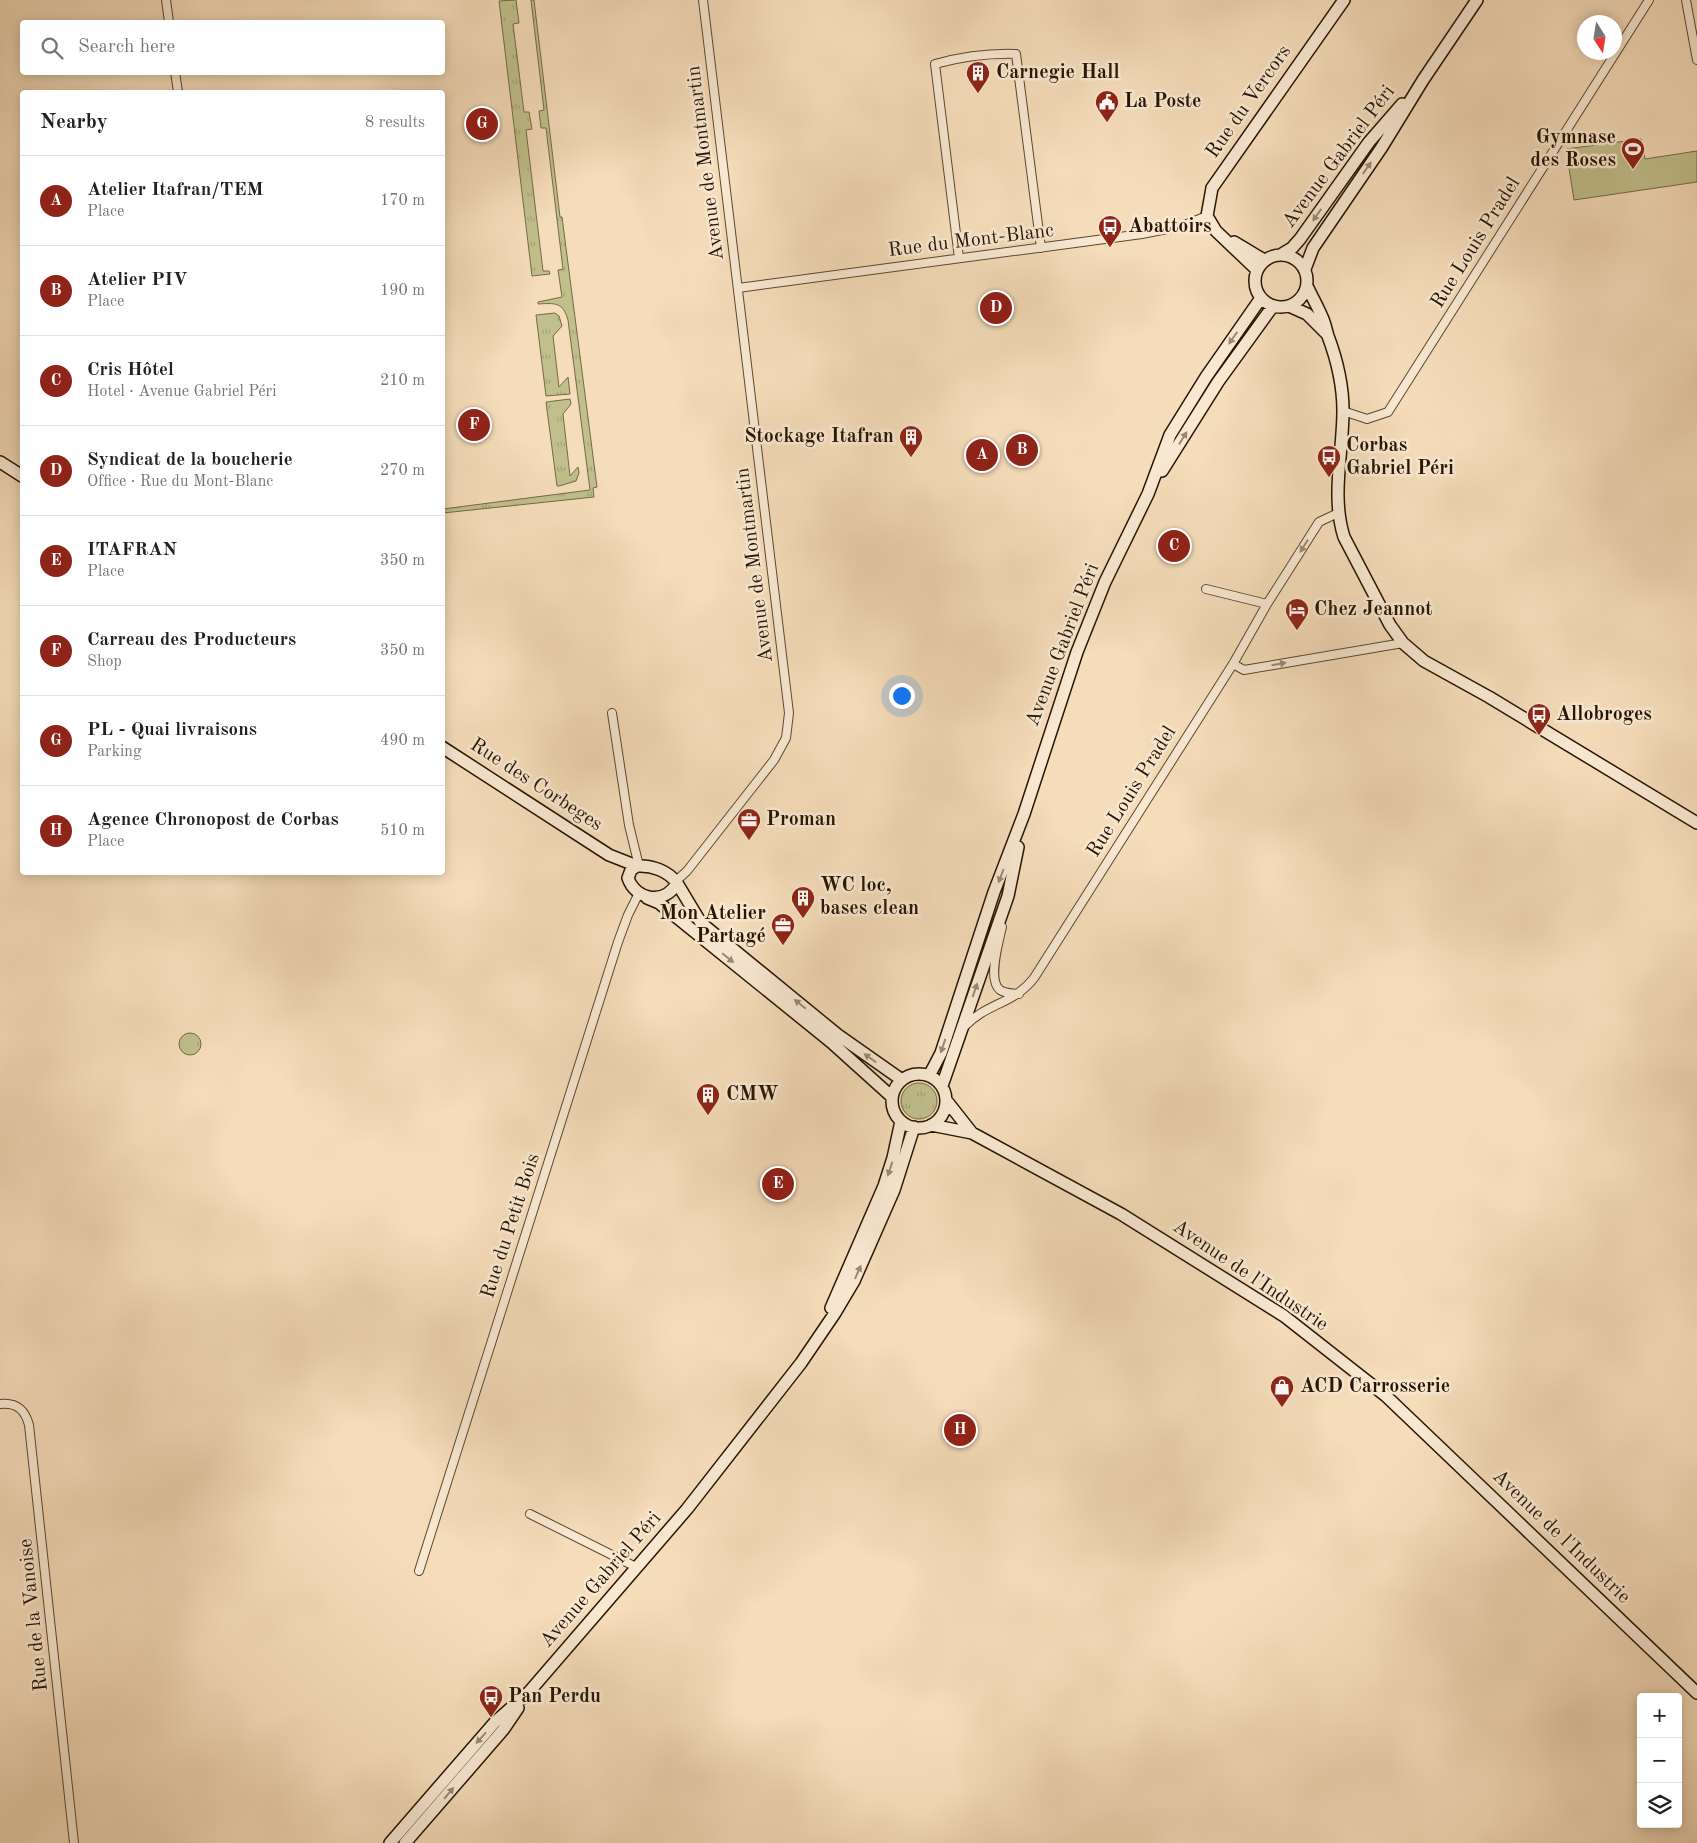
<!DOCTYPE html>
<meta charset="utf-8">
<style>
body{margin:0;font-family:"Old Standard TT",serif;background:#f6f6f6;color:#202124}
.controls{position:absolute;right:15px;bottom:15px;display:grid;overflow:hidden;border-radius:5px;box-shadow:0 2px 12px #0003}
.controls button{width:45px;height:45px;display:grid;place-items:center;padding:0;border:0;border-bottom:1px solid #e0e0e0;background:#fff;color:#202124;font:25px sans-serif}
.compass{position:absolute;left:1577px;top:15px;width:45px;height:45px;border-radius:50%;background:#fff;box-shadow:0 2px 12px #0003;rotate:168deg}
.you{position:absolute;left:901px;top:695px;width:18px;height:18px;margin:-12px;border:4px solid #fff;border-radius:50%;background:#1a73e8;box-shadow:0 0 0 8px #1a73e833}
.badge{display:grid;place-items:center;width:32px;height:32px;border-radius:50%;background:#8f2418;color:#fff;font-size:16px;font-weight:700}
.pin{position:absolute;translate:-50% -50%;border:2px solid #fff;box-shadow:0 1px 5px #0006}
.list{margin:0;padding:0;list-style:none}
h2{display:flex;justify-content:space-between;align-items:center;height:65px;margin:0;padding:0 20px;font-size:21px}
h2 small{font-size:16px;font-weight:400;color:#757577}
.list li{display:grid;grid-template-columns:32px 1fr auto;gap:15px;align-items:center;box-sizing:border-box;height:90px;padding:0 20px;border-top:1px solid #e0e0e0}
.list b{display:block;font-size:19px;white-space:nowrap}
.list p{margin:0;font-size:16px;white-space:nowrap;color:#757577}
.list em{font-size:16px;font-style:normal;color:#757577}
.icon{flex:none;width:28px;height:28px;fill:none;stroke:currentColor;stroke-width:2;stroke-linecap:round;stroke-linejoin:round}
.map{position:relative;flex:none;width:1697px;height:1843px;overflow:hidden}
.search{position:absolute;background:#fff;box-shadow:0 2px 12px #0003;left:20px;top:20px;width:425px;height:55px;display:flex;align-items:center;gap:12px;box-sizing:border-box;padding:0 18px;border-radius:5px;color:#757577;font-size:19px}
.panel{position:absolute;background:#fff;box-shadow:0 2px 12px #0003;left:20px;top:90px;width:425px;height:785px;border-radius:5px}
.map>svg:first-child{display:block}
.grass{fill:url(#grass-tufts);stroke:#746a46}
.park{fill:#c1bf8c;stroke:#746a46}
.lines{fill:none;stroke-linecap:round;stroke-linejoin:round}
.street-casing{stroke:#5a472e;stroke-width:10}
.secondary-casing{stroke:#271500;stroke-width:14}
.street{stroke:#f8e8d2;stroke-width:8}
.secondary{stroke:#f8e8d2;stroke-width:11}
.oneway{fill:#9a8974}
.labels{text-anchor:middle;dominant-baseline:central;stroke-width:5;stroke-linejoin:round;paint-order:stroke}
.poi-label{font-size:20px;font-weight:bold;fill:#271500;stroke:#f8e8d2;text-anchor:start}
.street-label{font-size:20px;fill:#271500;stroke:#f8e8d2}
</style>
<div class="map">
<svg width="1697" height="1843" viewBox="0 0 1697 1843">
<defs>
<pattern id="grass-tufts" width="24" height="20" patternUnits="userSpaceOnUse" patternTransform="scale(1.25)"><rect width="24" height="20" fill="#c1bf8c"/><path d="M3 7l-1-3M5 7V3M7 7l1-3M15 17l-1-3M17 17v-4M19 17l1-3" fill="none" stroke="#a6a377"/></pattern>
</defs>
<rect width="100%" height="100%" fill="#f5dcba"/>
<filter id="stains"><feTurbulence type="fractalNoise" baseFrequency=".004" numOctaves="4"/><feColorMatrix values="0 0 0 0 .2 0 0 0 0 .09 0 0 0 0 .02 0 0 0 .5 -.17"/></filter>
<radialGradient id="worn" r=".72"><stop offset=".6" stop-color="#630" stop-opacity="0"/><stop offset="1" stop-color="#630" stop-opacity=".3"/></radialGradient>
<path class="grass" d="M516,0L519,23L513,24L524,112H529L532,129L526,130L543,271H549L550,274L532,276L499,1Z
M531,0H534L560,217H562L597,487L593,488L594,497L443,513V509L590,490L568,320C563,302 555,303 538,304V302L562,297L558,270L563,269L546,128H541L539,111L544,110Z
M555,313L559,316L562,326L553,336L559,387L568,377L570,394L546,396L536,315Z
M570,399L571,404L563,414L570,476L578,467L579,473L576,481L559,486H557L546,402Z
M179 1044a11 11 0 1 1 22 0a11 11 0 1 1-22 0Z
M901 1101a18 18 0 1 1 36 0a18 18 0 1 1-36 0Z"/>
<path class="park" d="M1641,139L1645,159L1697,151V182L1574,200L1566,149Z"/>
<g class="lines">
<g class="street-casing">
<path id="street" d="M166,0L169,22
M1686,0L1697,60
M175,72L178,92
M959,258L935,64C961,57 989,53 1016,54L1041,248
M738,288L1142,234L1182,226L1207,216
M1343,411L1367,419L1388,412L1649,0
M1206,589L1267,604
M1233,664L1244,670L1403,643
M612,713L629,825L639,866
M676,881L687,871L774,760L786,738L789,713L703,0
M1002,927C999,941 987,980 1000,990C1006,994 1013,993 1019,994
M965,1026C987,1003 1014,1004 1034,978L1233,664L1267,604L1319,522L1338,513
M0,1404C17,1402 25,1410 29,1425L74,1843
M530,1514L636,1567
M419,1571L618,942L628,915L639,893"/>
</g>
<g class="secondary-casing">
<path id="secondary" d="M1234,242L1264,260
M1282,254L1292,248L1300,239L1369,142L1402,104
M1255 281a26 26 0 1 1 52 0a26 26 0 1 1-52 0Z
M1305,269L1313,248L1382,147L1423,80L1477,0
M1257,270L1216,231L1207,216L1212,188L1344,0
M1307,286C1312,297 1318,307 1322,317C1325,323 1326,330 1328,336C1337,360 1343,384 1343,411C1343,453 1331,496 1344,537L1390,625L1403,643L1424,661L1489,697L1697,823
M1289,306L1307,314L1327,334
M0,462L22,476
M1162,471L1218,382L1273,306
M442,747L609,855L637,866
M637,866C652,865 668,871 677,883C665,905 636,901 628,878L631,870Z
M677,883L701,923L838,1035L902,1080
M647,898L659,903L831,1042L892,1097
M892 1101a27 27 0 1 1 54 0a27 27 0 1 1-54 0Z
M929,1076L941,1053L994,892L1024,814L1077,652L1105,582L1148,494L1170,435L1206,377L1261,298
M942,1086L1008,896L1018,847
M946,1100L972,1133
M931,1125L972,1133L1121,1214L1284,1316L1386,1396L1697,1693
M831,1308L884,1186L893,1158L901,1121
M390,1843L495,1722L529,1692L687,1509L801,1363L835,1313L854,1281L894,1190L914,1127
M405,1843L503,1730L518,1708"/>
</g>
<use href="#street" class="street"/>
<use href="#secondary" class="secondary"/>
</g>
<defs><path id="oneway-solid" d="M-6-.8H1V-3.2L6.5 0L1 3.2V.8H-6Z" transform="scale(1.25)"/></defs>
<g class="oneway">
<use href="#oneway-solid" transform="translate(1367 168) rotate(-55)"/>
<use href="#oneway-solid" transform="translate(1317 215) rotate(125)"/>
<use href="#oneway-solid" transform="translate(1233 338) rotate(125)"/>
<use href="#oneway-solid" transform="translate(1183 438) rotate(-58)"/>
<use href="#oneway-solid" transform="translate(1304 546) rotate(122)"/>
<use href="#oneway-solid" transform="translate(1279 664) rotate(-10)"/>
<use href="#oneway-solid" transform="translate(1001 876) rotate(111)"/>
<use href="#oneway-solid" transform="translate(728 958) rotate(39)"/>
<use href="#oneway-solid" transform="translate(975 990) rotate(-71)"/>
<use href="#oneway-solid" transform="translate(800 1004) rotate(-141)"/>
<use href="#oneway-solid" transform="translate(943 1046) rotate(109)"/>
<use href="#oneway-solid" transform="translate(870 1058) rotate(-145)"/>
<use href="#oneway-solid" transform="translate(890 1169) rotate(108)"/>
<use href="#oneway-solid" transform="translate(858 1272) rotate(-66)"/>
<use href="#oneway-solid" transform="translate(481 1738) rotate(132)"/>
<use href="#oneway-solid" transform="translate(449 1793) rotate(-50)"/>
</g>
<defs>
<g id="building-pin" transform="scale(1.25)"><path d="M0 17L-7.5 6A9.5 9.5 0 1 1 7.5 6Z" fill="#8f2418" stroke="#f8e8d2"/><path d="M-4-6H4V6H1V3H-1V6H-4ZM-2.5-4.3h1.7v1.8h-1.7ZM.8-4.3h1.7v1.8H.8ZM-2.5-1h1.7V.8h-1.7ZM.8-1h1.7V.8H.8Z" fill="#fff"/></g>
<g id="civic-pin" transform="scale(1.25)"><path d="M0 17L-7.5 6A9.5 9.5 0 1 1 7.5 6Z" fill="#8f2418" stroke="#f8e8d2"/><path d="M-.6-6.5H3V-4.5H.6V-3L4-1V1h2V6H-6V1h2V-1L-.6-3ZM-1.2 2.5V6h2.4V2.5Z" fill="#fff"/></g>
<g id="stadium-pin" transform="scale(1.25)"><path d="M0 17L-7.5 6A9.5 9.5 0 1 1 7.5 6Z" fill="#8f2418" stroke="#f8e8d2"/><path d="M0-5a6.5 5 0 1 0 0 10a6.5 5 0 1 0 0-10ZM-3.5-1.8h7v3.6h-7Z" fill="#fff"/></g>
<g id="bus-pin" transform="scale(1.25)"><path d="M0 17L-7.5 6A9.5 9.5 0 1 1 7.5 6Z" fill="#8f2418" stroke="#f8e8d2"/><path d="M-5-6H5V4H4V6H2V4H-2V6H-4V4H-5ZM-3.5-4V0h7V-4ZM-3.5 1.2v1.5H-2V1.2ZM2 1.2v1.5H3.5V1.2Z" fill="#fff"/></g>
<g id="hotel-pin" transform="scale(1.25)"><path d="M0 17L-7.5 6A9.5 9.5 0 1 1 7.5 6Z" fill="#8f2418" stroke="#f8e8d2"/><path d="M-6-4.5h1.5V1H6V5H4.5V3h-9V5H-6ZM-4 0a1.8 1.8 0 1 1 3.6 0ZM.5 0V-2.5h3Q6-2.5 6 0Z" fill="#fff"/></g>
<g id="office-pin" transform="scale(1.25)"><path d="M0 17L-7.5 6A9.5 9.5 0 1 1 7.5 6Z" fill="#8f2418" stroke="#f8e8d2"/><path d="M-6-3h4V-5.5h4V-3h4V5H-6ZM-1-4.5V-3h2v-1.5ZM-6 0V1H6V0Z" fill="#fff"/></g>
<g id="shop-pin" transform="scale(1.25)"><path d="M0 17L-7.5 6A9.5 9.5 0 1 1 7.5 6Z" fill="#8f2418" stroke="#f8e8d2"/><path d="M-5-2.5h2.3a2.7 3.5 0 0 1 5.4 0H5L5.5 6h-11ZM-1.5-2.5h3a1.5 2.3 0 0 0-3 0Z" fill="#fff"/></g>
</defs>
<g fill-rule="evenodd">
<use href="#building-pin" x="978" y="73"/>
<use href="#civic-pin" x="1107" y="102"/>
<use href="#stadium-pin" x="1633" y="149"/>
<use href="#bus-pin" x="1110" y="227"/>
<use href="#building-pin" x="911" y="437"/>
<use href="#bus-pin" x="1329" y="457"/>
<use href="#hotel-pin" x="1297" y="610"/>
<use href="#bus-pin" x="1539" y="715"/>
<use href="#office-pin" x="749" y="820"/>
<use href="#building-pin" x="803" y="898"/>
<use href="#office-pin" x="783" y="925"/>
<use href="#building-pin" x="708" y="1095"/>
<use href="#shop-pin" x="1282" y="1387"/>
<use href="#bus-pin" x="491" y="1697"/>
</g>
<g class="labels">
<g class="poi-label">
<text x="996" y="73">Carnegie Hall</text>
<text x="1124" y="102">La Poste</text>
<text x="1616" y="138" text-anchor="end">Gymnase<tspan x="1616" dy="23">des Roses</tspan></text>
<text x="1128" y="227">Abattoirs</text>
<text x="894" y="437" text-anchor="end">Stockage Itafran</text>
<text x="1346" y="446">Corbas<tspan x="1346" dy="23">Gabriel Péri</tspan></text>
<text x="1314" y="610">Chez Jeannot</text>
<text x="1556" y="715">Allobroges</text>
<text x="766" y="820">Proman</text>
<text x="820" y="886">WC loc,<tspan x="820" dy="23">bases clean</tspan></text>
<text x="766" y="914" text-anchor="end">Mon Atelier<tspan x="766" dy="23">Partagé</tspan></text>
<text x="726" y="1095">CMW</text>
<text x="1300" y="1387">ACD Carrosserie</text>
<text x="508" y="1697">Pan Perdu</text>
</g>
<g class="street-label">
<text transform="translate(1249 102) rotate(-55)">Rue du Vercors</text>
<text transform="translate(1339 157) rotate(-53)">Avenue Gabriel Péri</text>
<text transform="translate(706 163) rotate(-97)">Avenue de Montmartin</text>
<text transform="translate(971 241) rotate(-7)">Rue du Mont-Blanc</text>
<text transform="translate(1476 243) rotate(-58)">Rue Louis Pradel</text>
<text transform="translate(755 565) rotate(-97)">Avenue de Montmartin</text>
<text transform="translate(1063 645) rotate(-69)">Avenue Gabriel Péri</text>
<text transform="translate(536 785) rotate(33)">Rue des Corbeges</text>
<text transform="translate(1132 792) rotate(-58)">Rue Louis Pradel</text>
<text transform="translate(511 1226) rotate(-72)">Rue du Petit Bois</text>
<text transform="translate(1250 1276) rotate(34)">Avenue de l'Industrie</text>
<text transform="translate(1561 1537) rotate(44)">Avenue de l'Industrie</text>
<text transform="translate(601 1580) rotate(-49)">Avenue Gabriel Péri</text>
<text transform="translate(34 1615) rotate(-96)">Rue de la Vanoise</text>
</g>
</g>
<rect width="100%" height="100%" filter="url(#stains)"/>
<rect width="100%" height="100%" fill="url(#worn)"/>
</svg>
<div class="controls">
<button>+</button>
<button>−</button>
<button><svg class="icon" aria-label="layers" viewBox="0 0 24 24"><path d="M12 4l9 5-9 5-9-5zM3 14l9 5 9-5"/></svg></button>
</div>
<svg class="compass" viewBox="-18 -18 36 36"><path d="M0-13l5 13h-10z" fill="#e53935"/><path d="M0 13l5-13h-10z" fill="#757577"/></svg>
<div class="you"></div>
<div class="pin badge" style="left:982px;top:455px">A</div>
<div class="pin badge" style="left:1022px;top:450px">B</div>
<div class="pin badge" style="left:1174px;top:546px">C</div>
<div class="pin badge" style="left:996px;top:308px">D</div>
<div class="pin badge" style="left:778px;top:1184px">E</div>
<div class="pin badge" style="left:474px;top:425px">F</div>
<div class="pin badge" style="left:482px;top:124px">G</div>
<div class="pin badge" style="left:960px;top:1430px">H</div>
<div class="search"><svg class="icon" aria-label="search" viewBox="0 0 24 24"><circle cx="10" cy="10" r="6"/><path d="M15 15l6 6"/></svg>Search here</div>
<section class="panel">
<h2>Nearby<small>8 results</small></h2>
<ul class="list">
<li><span class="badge">A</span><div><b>Atelier Itafran/TEM</b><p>Place</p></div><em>170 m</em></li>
<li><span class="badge">B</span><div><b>Atelier PIV</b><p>Place</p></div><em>190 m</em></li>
<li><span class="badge">C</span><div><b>Cris Hôtel</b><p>Hotel · Avenue Gabriel Péri</p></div><em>210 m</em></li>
<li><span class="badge">D</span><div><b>Syndicat de la boucherie</b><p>Office · Rue du Mont-Blanc</p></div><em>270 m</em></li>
<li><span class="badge">E</span><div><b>ITAFRAN</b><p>Place</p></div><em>350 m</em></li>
<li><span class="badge">F</span><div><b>Carreau des Producteurs</b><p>Shop</p></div><em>350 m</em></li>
<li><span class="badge">G</span><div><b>PL - Quai livraisons</b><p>Parking</p></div><em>490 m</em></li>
<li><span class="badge">H</span><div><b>Agence Chronopost de Corbas</b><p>Place</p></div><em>510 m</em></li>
</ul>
</section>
</div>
